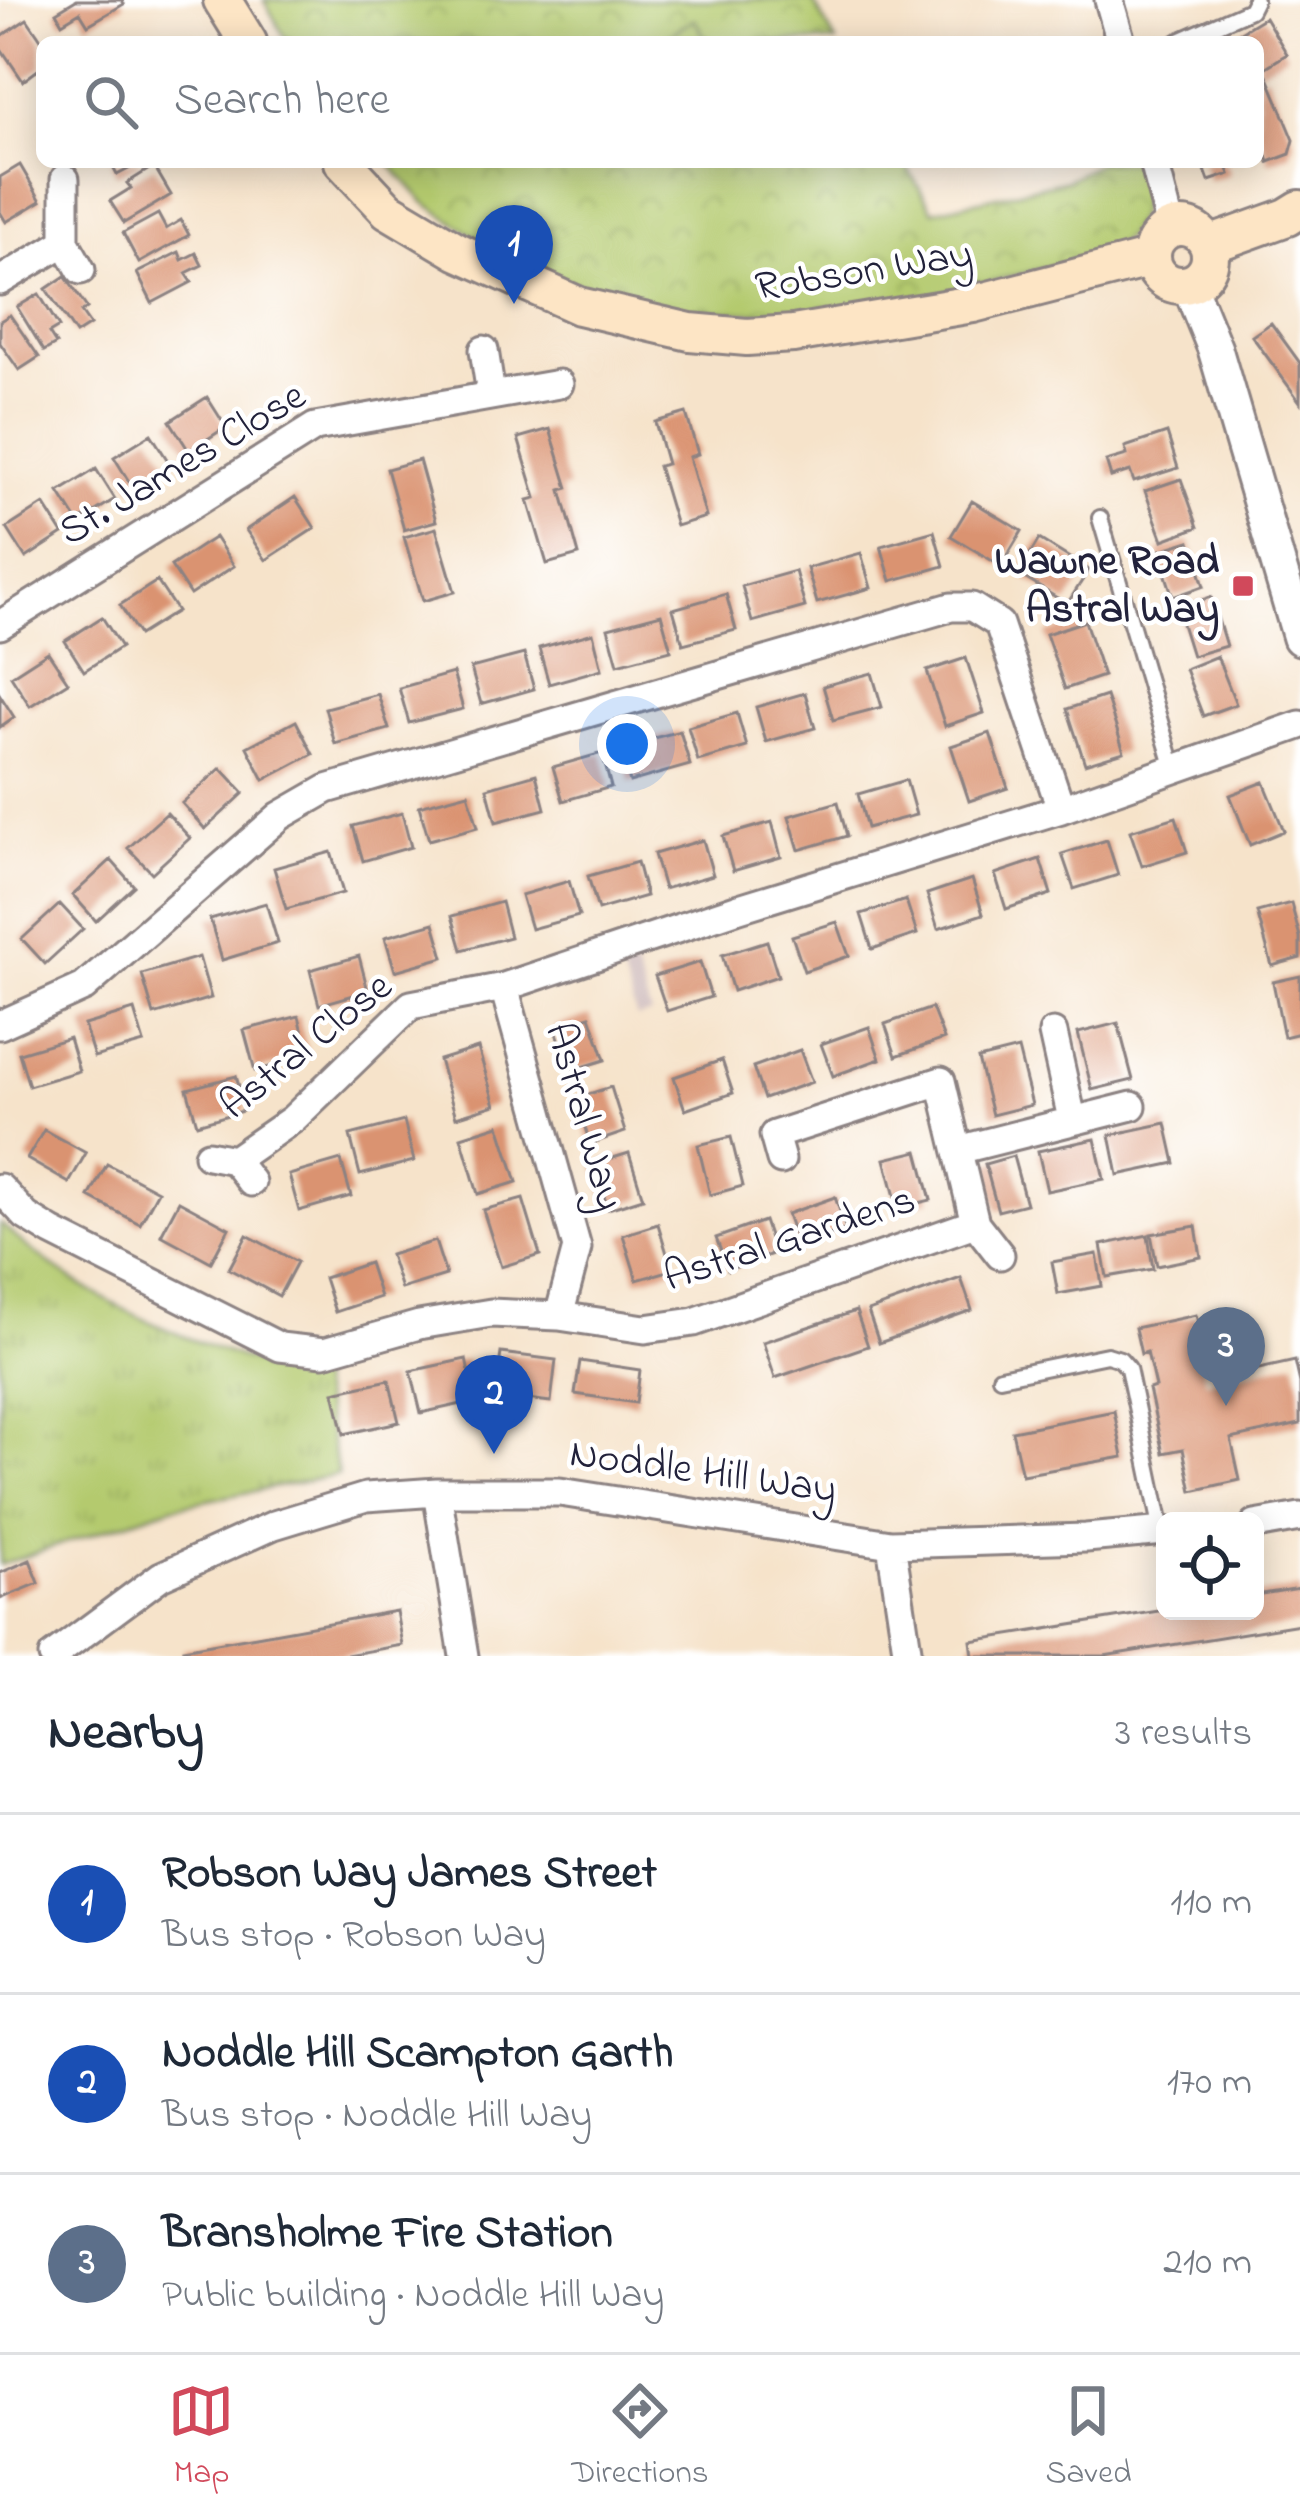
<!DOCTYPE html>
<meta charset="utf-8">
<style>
body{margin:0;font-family:"Indie Flower",sans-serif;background:#f6f6f7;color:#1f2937}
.controls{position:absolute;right:36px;bottom:36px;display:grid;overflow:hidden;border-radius:18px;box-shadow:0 6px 30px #0003}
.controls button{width:108px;height:108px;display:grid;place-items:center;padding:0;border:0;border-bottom:3px solid #e0e1e3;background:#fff;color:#1f2937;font:60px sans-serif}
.you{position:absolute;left:627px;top:744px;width:42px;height:42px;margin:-30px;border:9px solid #fff;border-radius:50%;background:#1a73e8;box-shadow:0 0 0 18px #1a73e833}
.badge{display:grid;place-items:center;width:78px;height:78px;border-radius:50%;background:#d1495b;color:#fff;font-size:39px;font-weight:700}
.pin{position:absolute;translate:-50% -99px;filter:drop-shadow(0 3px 6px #0008)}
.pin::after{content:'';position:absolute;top:63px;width:42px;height:36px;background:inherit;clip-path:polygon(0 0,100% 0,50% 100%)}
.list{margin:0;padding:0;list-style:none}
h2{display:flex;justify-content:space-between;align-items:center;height:156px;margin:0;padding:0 48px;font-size:51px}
h2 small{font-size:39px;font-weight:400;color:#747a83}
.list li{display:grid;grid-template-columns:78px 1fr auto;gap:36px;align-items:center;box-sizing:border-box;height:180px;padding:0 48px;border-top:3px solid #e0e1e3}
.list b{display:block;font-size:45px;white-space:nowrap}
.list p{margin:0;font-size:39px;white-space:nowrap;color:#747a83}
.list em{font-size:39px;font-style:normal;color:#747a83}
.icon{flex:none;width:66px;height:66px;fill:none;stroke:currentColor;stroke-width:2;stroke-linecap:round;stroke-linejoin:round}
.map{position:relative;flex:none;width:1300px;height:1656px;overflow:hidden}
.search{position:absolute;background:#fff;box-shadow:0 6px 30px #0003;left:36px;right:36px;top:36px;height:132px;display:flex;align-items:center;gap:30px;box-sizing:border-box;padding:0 42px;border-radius:18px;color:#747a83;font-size:45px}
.sheet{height:696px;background:#fff}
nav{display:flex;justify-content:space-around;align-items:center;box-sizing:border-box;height:168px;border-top:3px solid #e0e1e3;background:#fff;font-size:33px;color:#747a83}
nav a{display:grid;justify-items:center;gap:6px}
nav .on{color:#d1495b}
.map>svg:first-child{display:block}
.industrial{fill:#d1bfbf}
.grass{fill:url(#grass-tufts);stroke:#6b7654;stroke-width:3}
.park{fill:url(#park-crowns);stroke:#6b7654;stroke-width:3}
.pitch{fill:#b4ca6e;stroke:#6b7654;stroke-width:3}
.building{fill:#da9371}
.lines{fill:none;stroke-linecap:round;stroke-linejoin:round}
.service-casing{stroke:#8c8282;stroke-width:20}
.minor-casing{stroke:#8c8282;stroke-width:33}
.tertiary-casing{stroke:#8c8282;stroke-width:39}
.secondary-casing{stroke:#8c8282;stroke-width:42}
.service{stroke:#fff;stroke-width:14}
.minor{stroke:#fff;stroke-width:27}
.tertiary{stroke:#fff;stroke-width:33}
.secondary{stroke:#fde5c5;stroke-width:36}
.poi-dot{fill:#d1495b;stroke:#fff;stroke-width:4.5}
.labels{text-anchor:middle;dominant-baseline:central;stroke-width:9;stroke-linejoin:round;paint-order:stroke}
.street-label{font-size:42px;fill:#22223b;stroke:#fff}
.poi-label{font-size:42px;font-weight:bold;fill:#22223b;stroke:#fff;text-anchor:end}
</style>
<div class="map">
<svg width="1300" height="1656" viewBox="0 0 1300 1656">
<defs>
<pattern id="grass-tufts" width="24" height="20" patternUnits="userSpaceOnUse" patternTransform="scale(3)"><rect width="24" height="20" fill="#b4ca6e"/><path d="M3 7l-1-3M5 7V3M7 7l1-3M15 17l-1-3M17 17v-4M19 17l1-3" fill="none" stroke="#9aad60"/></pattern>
<pattern id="park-crowns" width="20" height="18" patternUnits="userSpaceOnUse" patternTransform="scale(3)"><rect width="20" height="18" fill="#b4ca6e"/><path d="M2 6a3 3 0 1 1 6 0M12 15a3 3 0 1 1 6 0" fill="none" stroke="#9aad60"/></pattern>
</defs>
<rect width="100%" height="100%" fill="#fff"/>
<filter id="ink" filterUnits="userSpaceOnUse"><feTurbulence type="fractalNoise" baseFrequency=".00833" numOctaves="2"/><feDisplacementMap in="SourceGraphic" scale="24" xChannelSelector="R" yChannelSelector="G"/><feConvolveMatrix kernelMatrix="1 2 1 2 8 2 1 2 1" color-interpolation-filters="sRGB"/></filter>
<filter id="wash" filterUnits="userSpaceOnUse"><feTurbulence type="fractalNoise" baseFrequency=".004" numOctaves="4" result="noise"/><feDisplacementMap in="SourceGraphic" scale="48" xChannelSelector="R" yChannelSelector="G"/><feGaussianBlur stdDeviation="2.7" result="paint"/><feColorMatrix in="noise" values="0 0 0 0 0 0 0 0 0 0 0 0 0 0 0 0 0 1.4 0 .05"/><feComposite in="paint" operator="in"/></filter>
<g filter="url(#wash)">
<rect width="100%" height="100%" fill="#f6e3ca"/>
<path class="industrial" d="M635,965L651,1014L637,1018L621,969Z"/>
<path class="grass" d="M0,1223C92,1309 190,1341 307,1380L318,1378L338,1475L172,1507L0,1565Z"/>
<path class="park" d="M264,0H812L836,42H287Z
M388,162H904L933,211L1067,180L1100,162H1139C1149,201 1138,239 1099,255L941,294L790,315L642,307L511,261L424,202Z"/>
<path class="pitch" d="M694,19L708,42H659Z"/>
<g id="blocks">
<path class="building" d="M76,0H122L124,4L88,25L80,12L62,23L56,12Z
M1265,17L1287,54L1258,72V42H1224Z
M27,19L42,41V67L23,81L0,47V37Z
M1267,75L1294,140L1290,154L1269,162L1258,130V79Z
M110,162H142L117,175Z
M1202,162H1225L1230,174L1209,181Z
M20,165L41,201L6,222L0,212V177Z
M154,166L171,195L124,223L110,201L131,188L127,183Z
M158,214L166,229L181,220L189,235L139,263L123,233Z
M179,252L182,260L196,253L202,265L186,273L192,282L152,303L137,273Z
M65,276L87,308L81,312L90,325L76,334L46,289Z
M39,294L59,327L49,333L56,344L44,351L17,307Z
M10,315L39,357L19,370L0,343V321Z
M1271,323L1300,363V402L1252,336Z
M207,397L226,427L189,451L170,421Z
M686,413L698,454L689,457L706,517L676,526L658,466L667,464L655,422Z
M550,429L568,488L561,490L579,555L547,564L528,500L536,498L518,438Z
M1167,433L1178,468L1134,482L1130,471L1111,477L1106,461L1127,455L1125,447Z
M151,434L170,464L133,488L114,457Z
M419,460L436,521L404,530L387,469Z
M96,469L115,499L78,522L59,492Z
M1181,479L1198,527L1163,540L1145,491Z
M295,497L315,528L266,560L246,530Z
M972,501L1022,531L1001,566L951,536Z
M44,504L63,534L26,558L7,528Z
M436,528L455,592L423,601L404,537Z
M934,531L944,566L891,581L881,546Z
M215,537L234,566L190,595L171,566Z
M1039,539L1089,570L1067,604L1018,574Z
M1190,541L1204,586L1173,597L1158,551Z
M861,553L871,588L817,603L807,568Z
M795,571L805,607L752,622L742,586Z
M157,581L177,611L139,635L120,605Z
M726,594L736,630L683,644L673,609Z
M1211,597L1226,646L1192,656L1177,608Z
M661,614L671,650L618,664L608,628Z
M102,617L121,647L84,671L65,641Z
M1085,621L1103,676L1065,689L1046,634Z
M593,633L602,669L549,684L539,648Z
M48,652L68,682L30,706L11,676Z
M524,654L534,689L481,704L471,668Z
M1217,656L1236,704L1203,716L1185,669Z
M966,658L984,713L945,726L927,671Z
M453,673L463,709L409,723L399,688Z
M872,673L882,707L833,720L823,686Z
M805,693L815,728L766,742L756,707Z
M378,694L389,729L335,744L325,708Z
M0,695L14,717L0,727Z
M1106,696L1124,752L1085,764L1067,709Z
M737,713L747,747L698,761L688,727Z
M296,721L313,754L264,780L247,747Z
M680,731L690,765L630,782L620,747Z
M990,733L1008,788L969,801L951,746Z
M602,753L611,787L563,801L553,767Z
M221,768L244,793L205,829L182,803Z
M536,774L545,809L496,822L487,788Z
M906,780L916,815L867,828L858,794Z
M1264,782L1284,831L1250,845L1230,795Z
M468,793L478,827L429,840L419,806Z
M838,802L847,836L799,850L789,816Z
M167,813L190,838L152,873L128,848Z
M402,813L411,847L363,861L353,826Z
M1176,817L1187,852L1142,866L1130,831Z
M772,822L781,857L733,871L723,836Z
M703,840L713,875L664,889L654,854Z
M1107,840L1118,875L1074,889L1062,854Z
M331,852L343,893L286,909L274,868Z
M1040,859L1051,894L1006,909L995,874Z
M111,860L134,886L96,921L73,895Z
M637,862L646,896L598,910L588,876Z
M972,879L983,914L938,929L927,894Z
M569,881L579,916L531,929L521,895Z
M906,900L917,934L872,949L861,914Z
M501,902L510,937L462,950L452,916Z
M266,903L278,943L222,960L210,919Z
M1291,903L1300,937V958L1272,966L1257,912Z
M60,904L83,929L45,964L22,939Z
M837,922L849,956L804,971L792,936Z
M434,923L444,957L395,971L385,937Z
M767,941L778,976L733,991L722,955Z
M359,956L368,991L319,1005L310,970Z
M199,957L211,998L154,1015L142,974Z
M700,962L711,997L667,1011L655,976Z
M1300,976V1033L1284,1037L1273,982Z
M932,1008L944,1039L896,1056L885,1024Z
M134,1010L144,1043L94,1057L84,1025Z
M299,1016L309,1056L255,1071L244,1030Z
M590,1016L605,1060L569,1071L555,1026Z
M1118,1023L1133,1080L1092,1090L1078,1033Z
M869,1027L880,1059L833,1076L821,1044Z
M69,1038L79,1071L29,1086L19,1053Z
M478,1048L495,1105L456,1117L439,1060Z
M1018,1049L1032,1105L992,1115L978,1059Z
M800,1050L812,1082L764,1099L753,1067Z
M722,1060L733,1093L685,1110L674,1077Z
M236,1076L246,1110L197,1124L187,1089Z
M611,1087L625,1132L590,1144L576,1098Z
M404,1121L414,1161L360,1175L350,1135Z
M1166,1123L1175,1163L1118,1175L1110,1135Z
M499,1125L517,1182L478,1194L461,1137Z
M44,1130L86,1153L69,1183L27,1159Z
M731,1137L743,1186L710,1195L698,1145Z
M1095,1139L1104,1179L1047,1191L1038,1151Z
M918,1151L931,1200L898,1208L885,1159Z
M629,1153L643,1198L608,1209L594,1164Z
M1013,1156L1026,1204L998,1211L985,1164Z
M341,1160L351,1196L299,1211L289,1175Z
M107,1164L158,1191L140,1224L89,1197Z
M835,1197L846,1229L798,1246L787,1214Z
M523,1199L540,1255L501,1267L483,1210Z
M179,1201L229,1228L211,1262L161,1235Z
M764,1221L775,1253L728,1270L716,1238Z
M658,1224L672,1270L637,1280L623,1235Z
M1196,1226L1201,1257L1157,1266L1151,1234Z
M247,1235L297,1262L279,1296L229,1269Z
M1148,1235L1153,1269L1107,1277L1101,1245Z
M435,1241L446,1275L401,1289L390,1255Z
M1097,1254L1102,1286L1058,1294L1052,1262Z
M369,1263L380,1297L335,1312L324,1278Z
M961,1278L972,1310L879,1343L868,1311Z
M856,1311L868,1346L775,1378L763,1342Z
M1196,1315L1202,1339L1196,1340L1205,1381L1295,1361L1300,1383V1424L1231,1439L1240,1480L1192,1491L1183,1449L1163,1453L1149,1389L1155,1387L1147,1352L1141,1354L1135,1328Z
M501,1353L556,1360L551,1402L495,1395Z
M466,1359L475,1401L421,1413L411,1371Z
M580,1361L640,1370L636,1403L575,1394Z
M389,1380L399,1422L344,1434L334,1392Z
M1114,1411L1123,1457L1022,1475L1012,1431Z
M30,1560L39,1583L0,1599V1573Z
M1300,1588V1624L1104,1656H973L971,1641L1165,1610L1255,1611V1595Z
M396,1611L402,1645L341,1656H185L183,1649Z"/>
</g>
</g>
<g filter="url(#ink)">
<use href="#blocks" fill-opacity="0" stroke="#8c8282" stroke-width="3"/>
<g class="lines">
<g class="service-casing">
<path id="service" d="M1177,42L1250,10L1255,0
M1100,518L1174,769
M1000,1377L1107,1355L1120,1359L1128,1368L1162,1531"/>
</g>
<g class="minor-casing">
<path id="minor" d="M1109,0L1121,42
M1154,162L1171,228
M65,179V242L81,270
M0,281L65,242
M484,350L491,394
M0,625L315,427L559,384
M0,1025L84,987L280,816L327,789L951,607H972L999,624L1061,809
M1053,1033L1072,1119
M958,1150L1132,1106
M208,1155L234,1160L251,1182
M234,1160L293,1119L411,1005L504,987L736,909L1061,809L1300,725
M781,1160L774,1135L941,1081L975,1223L1000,1255
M0,1188L26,1216L52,1232L280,1347L324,1352L419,1325L491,1313L559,1316L577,1248L504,987
M559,1316L645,1329L694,1322L975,1223
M437,1492L464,1656
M1255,1525L1300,1517
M891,1544L908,1656
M53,1656L161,1576L274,1525L366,1497L437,1492H560L891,1544L1086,1538L1165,1531"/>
</g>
<g class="tertiary-casing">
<path id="tertiary" d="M1189,285L1215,349L1300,638"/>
</g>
<g class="secondary-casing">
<path id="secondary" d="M222,0L248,42
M343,162L388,210L457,251L579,306L690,332L747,337L793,334L973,304L1152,258
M1152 256a29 29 0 1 1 58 0a29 29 0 1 1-58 0Z
M1209,245L1287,217L1300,209"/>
</g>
<use href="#service" class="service"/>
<use href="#minor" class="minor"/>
<use href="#tertiary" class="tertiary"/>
<use href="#secondary" class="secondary"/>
</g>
</g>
<rect class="poi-dot" x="1231" y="574" width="24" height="24" rx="6"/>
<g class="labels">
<g class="street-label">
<text transform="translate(864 272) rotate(-9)">Robson Way</text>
<text transform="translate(183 465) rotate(-31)">St. James Close</text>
<text transform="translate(307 1047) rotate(-39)">Astral Close</text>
<text transform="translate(583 1117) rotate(74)">Astral Way</text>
<text transform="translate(790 1240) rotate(-18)">Astral Gardens</text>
<text transform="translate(703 1473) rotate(8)">Noddle Hill Way</text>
</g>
<g class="poi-label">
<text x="1219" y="562">Wawne Road<tspan x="1219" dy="48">Astral Way</tspan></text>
</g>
</g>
</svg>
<div class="controls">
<button><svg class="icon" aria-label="locate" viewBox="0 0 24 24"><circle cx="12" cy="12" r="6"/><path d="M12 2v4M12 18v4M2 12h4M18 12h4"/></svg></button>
</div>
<div class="you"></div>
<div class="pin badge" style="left:514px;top:304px;background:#1a4fb4">1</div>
<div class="pin badge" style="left:494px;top:1454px;background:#1a4fb4">2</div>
<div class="pin badge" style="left:1226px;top:1406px;background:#5c6f8a">3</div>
<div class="search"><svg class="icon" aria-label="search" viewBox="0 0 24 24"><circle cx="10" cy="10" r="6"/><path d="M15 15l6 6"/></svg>Search here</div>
</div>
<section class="sheet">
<h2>Nearby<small>3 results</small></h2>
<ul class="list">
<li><span class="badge" style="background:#1a4fb4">1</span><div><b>Robson Way James Street</b><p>Bus stop · Robson Way</p></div><em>110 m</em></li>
<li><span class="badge" style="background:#1a4fb4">2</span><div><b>Noddle Hill Scampton Garth</b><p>Bus stop · Noddle Hill Way</p></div><em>170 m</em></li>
<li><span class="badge" style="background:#5c6f8a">3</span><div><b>Bransholme Fire Station</b><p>Public building · Noddle Hill Way</p></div><em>210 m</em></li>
</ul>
</section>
<nav>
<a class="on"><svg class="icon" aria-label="map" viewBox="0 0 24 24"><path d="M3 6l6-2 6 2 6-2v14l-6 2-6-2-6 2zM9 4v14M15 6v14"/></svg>Map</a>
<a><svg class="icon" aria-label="directions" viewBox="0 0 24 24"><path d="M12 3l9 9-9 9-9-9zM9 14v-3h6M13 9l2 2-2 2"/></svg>Directions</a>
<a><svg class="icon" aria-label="saved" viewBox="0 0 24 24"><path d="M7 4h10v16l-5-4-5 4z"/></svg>Saved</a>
</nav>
